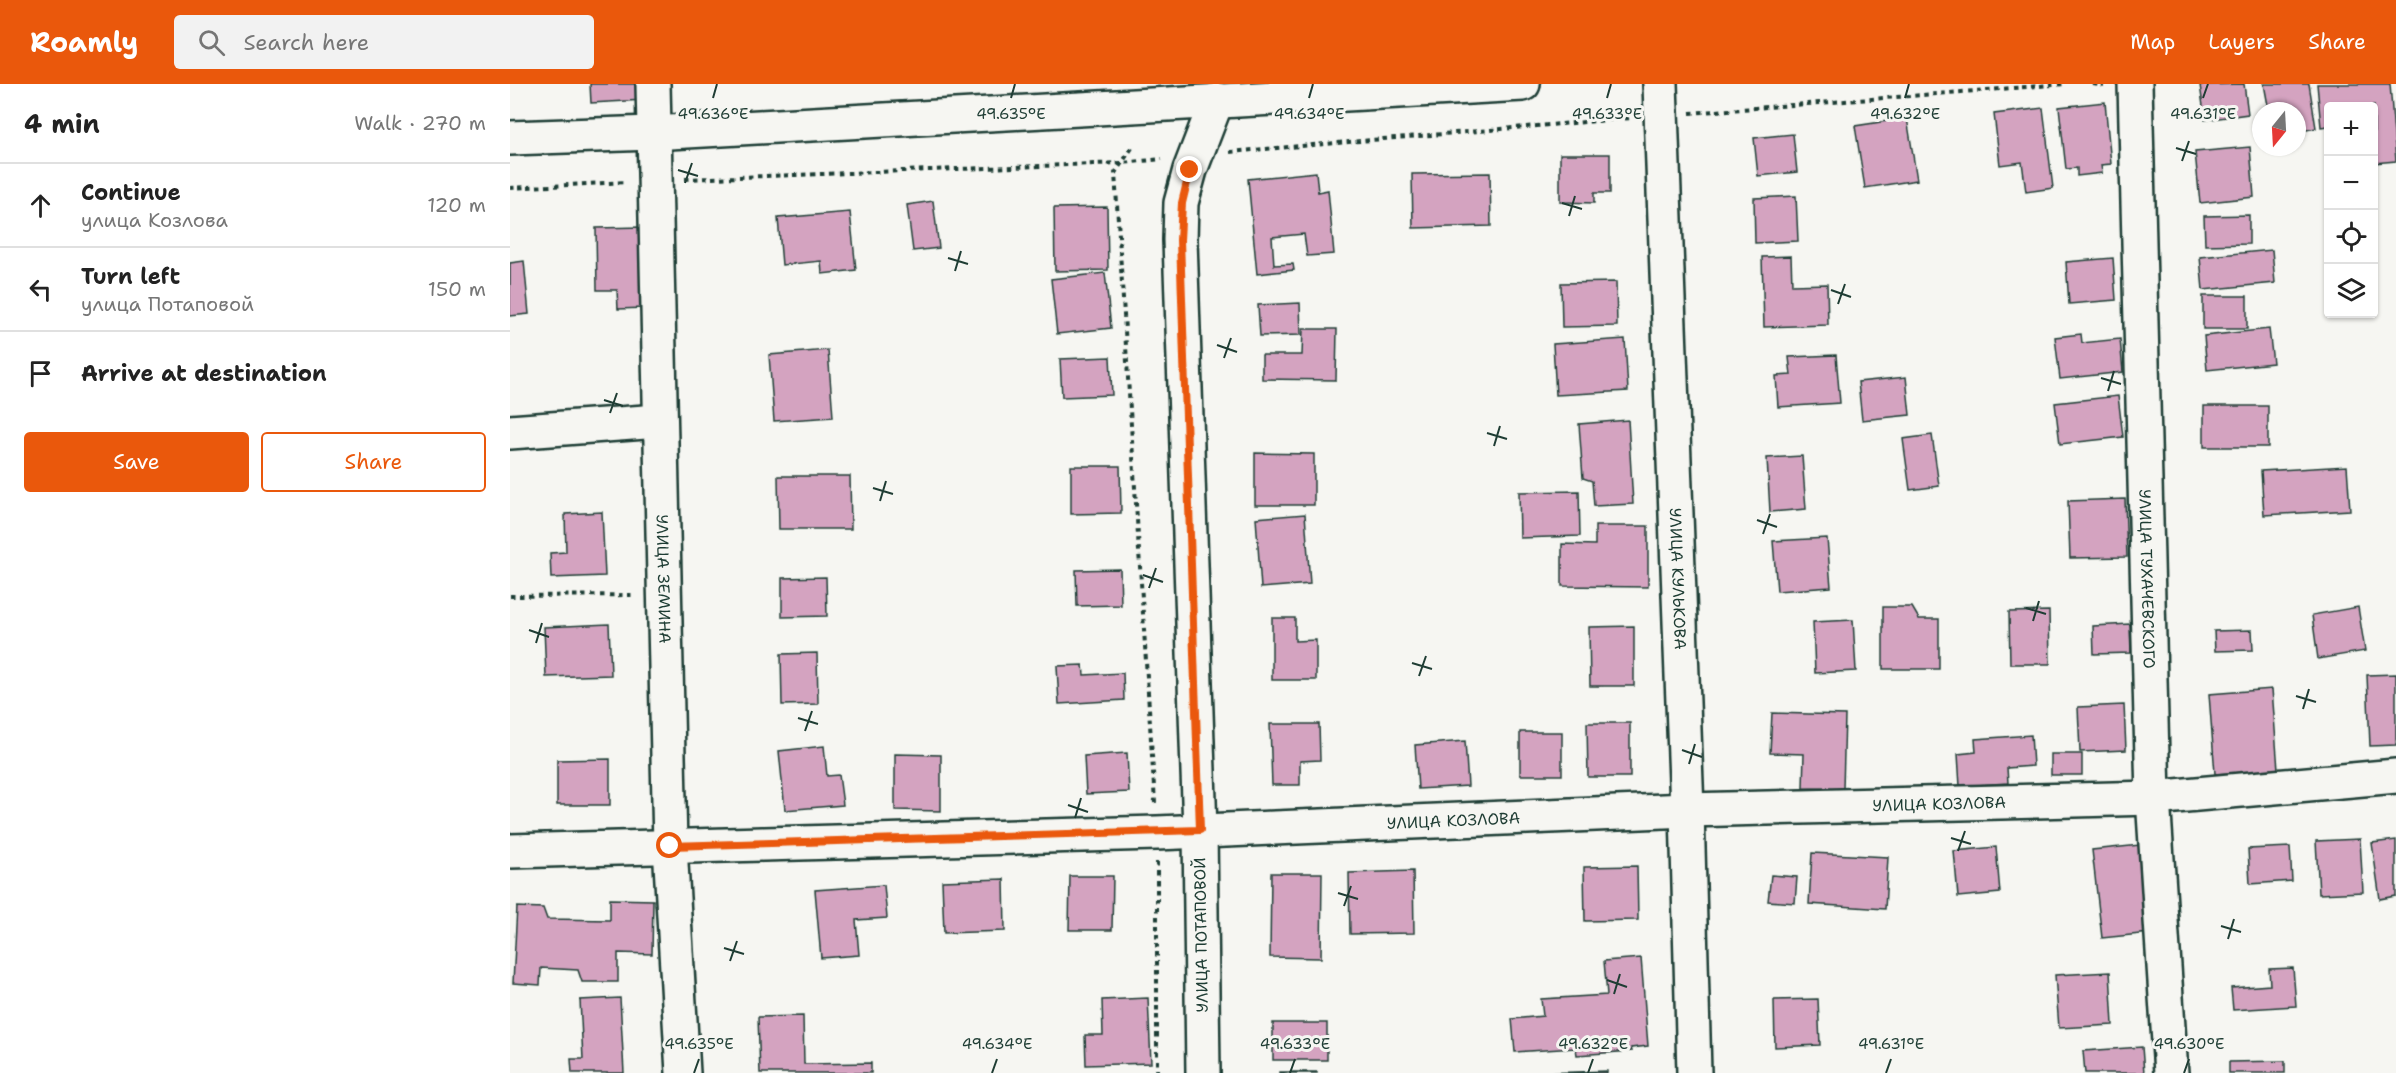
<!DOCTYPE html>
<meta charset="utf-8">
<style>
body{margin:0;font-family:"Shantell Sans",sans-serif;background:#f2f2f2;color:#222}
.controls{position:absolute;right:18px;top:18px;display:grid;overflow:hidden;border-radius:6px;box-shadow:0 2px 4px #0004}
.controls button{width:54px;height:54px;display:grid;place-items:center;padding:0;border:0;border-bottom:2px solid #e0e0e0;background:#fff;color:#222;font:30px sans-serif}
.compass{position:absolute;left:1742px;top:18px;width:54px;height:54px;border-radius:50%;background:#fff;box-shadow:0 2px 4px #0004;rotate:198deg}
.stop{position:absolute;width:18px;height:18px;margin:-14px;border:4px solid #ea580c;border-radius:50%;background:#fff}
.stop.end{background:#ea580c;border-color:#fff;box-shadow:0 2px 6px #0008}
.list{margin:0;padding:0;list-style:none}
h2{display:flex;justify-content:space-between;align-items:center;height:78px;margin:0;padding:0 24px;font-size:26px}
h2 small{font-size:20px;font-weight:400;color:#767676}
.list li{display:grid;grid-template-columns:39px 1fr auto;gap:18px;align-items:center;box-sizing:border-box;height:84px;padding:0 24px;border-top:2px solid #e0e0e0}
.list b{display:block;font-size:22px;white-space:nowrap}
.list p{margin:0;font-size:20px;white-space:nowrap;color:#767676}
.list em{font-size:20px;font-style:normal;color:#767676}
.actions{display:flex;gap:12px;padding:18px 24px}
.actions a{flex:1;padding:14px 0;border:2px solid #ea580c;border-radius:6px;text-align:center;font-size:21px;color:#ea580c}
.actions .main{background:#ea580c;color:#fff}
.icon{flex:none;width:33px;height:33px;fill:none;stroke:currentColor;stroke-width:2;stroke-linecap:round;stroke-linejoin:round}
.map{position:relative;flex:none;width:1886px;height:989px;overflow:hidden}
header{display:flex;align-items:center;gap:36px;box-sizing:border-box;height:84px;padding:0 30px;background:#ea580c;color:#fff}
header strong{font-size:28px}
nav{display:flex;gap:33px;margin-inline-start:auto;font-size:21px}
.search{width:420px;height:54px;background:#f2f2f2;display:flex;align-items:center;gap:15px;box-sizing:border-box;padding:0 21px;border-radius:6px;color:#767676;font-size:22px}
main{display:flex}
aside{flex:1;background:#fff}
.map>svg:first-child{display:block}
.building{fill:#d4a3c0;stroke:#1f3d34;stroke-width:1.5}
.lines{fill:none;stroke-linecap:round;stroke-linejoin:round}
.minor-casing{stroke:#1f3d34;stroke-width:38}
.major-casing{stroke:#1f3d34;stroke-width:38}
.path{stroke:#1f3d34;stroke-width:4;stroke-dasharray:4.5 4.5;stroke-linecap:butt}
.minor{stroke:#f6f6f2;stroke-width:33}
.major{stroke:#f6f6f2;stroke-width:33}
.route{stroke:#ea580c;stroke-width:8}
.ticks{fill:none;stroke:#1f3d34;stroke-width:2}
.labels{text-anchor:middle;dominant-baseline:central;stroke-width:6;stroke-linejoin:round;paint-order:stroke}
.street-label{font-size:16px;fill:#1f3d34;stroke:#f6f6f2}
.ticks-label{font-size:15px;text-anchor:middle;fill:#1f3d34;stroke:#f6f6f2;stroke-width:6;stroke-linejoin:round;paint-order:stroke}
</style>
<header>
<strong>Roamly</strong>
<div class="search"><svg class="icon" aria-label="search" viewBox="0 0 24 24"><circle cx="10" cy="10" r="6"/><path d="M15 15l6 6"/></svg>Search here</div>
<nav><a>Map</a><a>Layers</a><a>Share</a></nav>
</header>
<main>
<aside>
<h2>4 min<small>Walk · 270 m</small></h2>
<ul class="list">
<li><svg class="icon" aria-label="ahead" viewBox="0 0 24 24"><path d="M12 20V5M6 11l6-6 6 6"/></svg><div><b>Continue</b><p>улица Козлова</p></div><em>120 m</em></li>
<li><svg class="icon" aria-label="left" viewBox="0 0 24 24"><path d="M17 20v-9H6M10 6l-5 5 5 5"/></svg><div><b>Turn left</b><p>улица Потаповой</p></div><em>150 m</em></li>
<li><svg class="icon" aria-label="arrive" viewBox="0 0 24 24"><path d="M6 21V4h12l-3 4 3 4H6"/></svg><div><b>Arrive at destination</b></div></li>
</ul>
<div class="actions"><a class="main">Save</a><a>Share</a></div>
</aside>
<div class="map">
<svg width="1886" height="989" viewBox="0 0 1886 989">
<rect width="100%" height="100%" fill="#f6f6f2"/>
<filter id="ink" filterUnits="userSpaceOnUse"><feTurbulence type="fractalNoise" baseFrequency=".0167" numOctaves="2"/><feDisplacementMap in="SourceGraphic" scale="12" xChannelSelector="R" yChannelSelector="G"/><feConvolveMatrix kernelMatrix="1 2 1 2 8 2 1 2 1" color-interpolation-filters="sRGB"/></filter>
<g filter="url(#ink)">
<path class="building" d="M80,0H133L134,16L81,19Z
M1734,0L1738,30L1695,36L1690,1Z
M1754,0H1799L1806,44L1787,48V27H1759Z
M1807,0H1880L1886,77L1864,79V22H1818V42L1811,43Z
M1595,18L1601,80L1591,81L1592,89L1567,92V84L1556,85L1549,23Z
M1533,24L1543,104L1516,108L1512,78L1490,81L1484,30Z
M1397,34L1407,96L1355,104L1345,42Z
M1283,50L1287,88L1248,92L1244,54Z
M1740,63L1744,113L1690,119L1685,68Z
M1050,70H1100V109H1084V119L1050,118Z
M806,88L808,108L818,106L824,170L797,172L794,150L762,153L764,181L783,180L784,186L747,190L738,95Z
M980,89L981,142L903,144L902,90Z
M1286,112L1288,157L1245,159L1244,114Z
M423,117L429,164L403,167L397,121Z
M597,123L598,186L545,187L544,124Z
M340,128L346,186L312,190L311,177L272,181L268,134Z
M1739,131V160L1695,161L1694,132Z
M133,143L134,224L108,225L107,206H87L86,144Z
M1762,166L1765,199L1693,206L1690,173Z
M1281,172L1282,201L1317,200L1318,241L1254,243L1252,173Z
M1603,174L1606,216L1559,220L1556,178Z
M14,177L19,230L0,232V179Z
M595,189L601,244L547,250L541,195Z
M1106,198L1107,242L1052,243L1051,199Z
M1693,212H1737V245H1693Z
M790,219L791,251L750,252L748,221Z
M793,245H827L826,296L752,295V271H792Z
M1759,245L1763,279L1697,286L1694,252Z
M1571,250L1572,259L1610,255L1613,288L1550,295L1545,253Z
M1115,255L1118,307L1046,311L1043,260Z
M318,266L323,333L264,337L259,271Z
M1326,271L1330,319L1268,323L1266,292L1281,291L1279,273Z
M600,273L602,311L552,313L550,275Z
M1396,293L1400,331L1352,336L1348,298Z
M1608,312L1613,353L1550,360L1545,319Z
M1694,322H1758V363H1694Z
M1118,336L1123,420L1084,422L1082,397L1073,394L1069,340Z
M1422,351L1429,402L1400,406L1393,355Z
M745,369L804,370V421H745Z
M1292,372L1296,425L1260,428L1257,374Z
M561,382H610L611,429L561,430Z
M1837,382L1840,426L1754,431L1751,387Z
M268,392H340L341,445H269Z
M1069,407L1070,452L1010,454L1009,408Z
M1615,415L1617,473L1560,474L1558,417Z
M92,428L95,492L41,494L40,469L56,468L55,430Z
M795,430L800,500L751,504L746,434Z
M1085,442H1138V503L1052,502V460L1085,461Z
M1317,454L1321,503L1267,507L1263,457Z
M610,485L611,521L567,522L566,486Z
M316,493L317,532L272,533V494Z
M1373,523H1402L1409,535H1429V585H1373Z
M1848,523L1855,567L1808,575L1802,531Z
M1539,527L1540,580H1500L1499,528Z
M762,534H785V557L806,556V596H762Z
M1343,536L1346,587L1305,589L1303,538Z
M99,540L101,591L36,593L34,543Z
M1620,540L1621,569L1584,570L1583,542Z
M1124,542V602H1080L1079,543Z
M1742,546L1743,566L1705,567L1704,547Z
M307,569L308,620L272,621L271,570Z
M573,581L574,591L613,589L614,616L549,620L547,582Z
M1886,590V661L1860,662L1857,591Z
M1762,605L1768,686L1705,690L1699,610Z
M1614,621L1616,666L1570,668L1568,623Z
M1262,629L1335,631L1333,705L1293,704L1294,670L1260,669Z
M1077,639H1120V693H1078Z
M760,640H809L810,676L790,677V701H762Z
M1010,648H1052V691H1010Z
M1521,651L1523,682L1497,684L1498,699L1450,702L1448,670L1466,668L1465,655Z
M955,657L958,702L908,705L905,661Z
M314,662L317,692L329,691L333,721L275,726L269,667Z
M617,669L619,708L576,710L574,672Z
M385,670L431,671V727L385,726Z
M1541,670H1572V691H1541Z
M100,675V721H47V676Z
M1850,755L1853,808L1809,810L1806,757Z
M1886,756V812L1870,815L1862,759Z
M1630,761L1640,849L1592,854L1582,766Z
M1486,763L1490,809L1448,813L1444,767Z
M1780,763L1782,797L1740,800L1738,765Z
M1302,769L1378,773L1375,825L1299,820Z
M1127,782L1128,836L1075,837L1074,783Z
M903,787L904,849L840,850L839,789Z
M761,789H812L811,874L760,873Z
M1261,791L1287,793L1285,819L1258,817Z
M560,792H603L602,846H559Z
M494,795L495,847L434,849L432,797Z
M374,801L377,834L346,836L349,871L311,874L305,806Z
M100,815L143,816L142,870L108,869V898H72L68,886L31,884L30,901L3,899L7,823L33,824L37,835L100,836Z
M1131,874L1138,962L1121,964L1122,967L1067,971L1066,964L1005,968L1002,935L1033,932L1031,915L1097,911L1094,877Z
M1783,884L1786,922L1723,926L1721,904L1760,901L1759,885Z
M1600,888L1603,941L1549,944L1545,891Z
M110,914L114,989H62L61,975H73L70,916Z
M638,914L641,979L576,981L575,951H593L592,916Z
M1308,915L1310,961L1265,963L1264,916Z
M293,932L294,980L361,979V989H250L248,933Z
M763,939H817V976H763Z
M1632,963L1634,989H1575L1573,967Z
M1775,977V989H1719V978Z
M1097,987V989H1033Z
M769,988H807V989H769Z"/>
<g class="lines">
<g class="minor-casing">
<g id="minor">
<path id="s1" d="M143,0L160,762L173,989"/>
<path id="s2" d="M1150,0L1177,726L1184,989"/>
<path id="s3" d="M1625,0L1643,714L1661,989"/>
<path d="M0,348L149,337"/>
<path id="s4" d="M0,767L647,749L1177,726L1643,714L1886,692"/>
<path d="M693,989L690,746L670,156L671,119L680,86L707,16"/>
</g>
</g>
<g class="major-casing">
<path id="major" d="M0,54L142,49L1013,0"/>
</g>
<path class="path" d="M1583,0L1594,2
M1180,29L1555,0
M622,64L605,89L645,719
M720,68L1122,34
M175,95L612,79L652,75
M0,104L116,98
M0,512L125,511
M647,778V989"/>
<use href="#minor" class="minor"/>
<use href="#major" class="major"/>
</g>
</g>
<g class="lines" filter="url(#ink)">
<path class="route" d="M160,762L690,746L670,156L672,119L680,86"/>
</g>
<path class="ticks" d="M203,14L207,0M501,14L505,0M799,14L803,0M1097,14L1101,0M1395,14L1399,0M1693,14L1698,0M1666,64L1686,70M1672,77L1679,57M168,86L188,92M175,99L182,79M1052,119L1072,125M1059,132L1065,112M438,174L458,180M445,187L451,167M1321,206L1341,213M1328,220L1335,200M707,261L727,268M714,274L721,254M1591,294L1611,300M1598,307L1604,287M94,316L113,322M100,329L107,309M977,349L997,355M984,362L990,342M363,404L383,410M370,417L376,397M1247,436L1267,443M1253,450L1260,430M633,491L653,498M639,504L646,484M1516,524L1536,530M1523,537L1529,517M19,546L39,553M26,559L32,539M902,579L922,585M909,592L916,572M1786,612L1806,618M1793,625L1799,605M288,634L308,640M295,647L302,627M1172,666L1192,673M1179,680L1185,660M558,721L578,728M565,734L571,714M1441,754L1461,760M1448,767L1455,747M828,809L848,815M834,822L841,802M1711,842L1731,848M1718,855L1724,835M214,864L234,870M220,877L227,857M1097,896L1117,903M1104,910L1110,890M184,989L189,975M482,989L487,975M780,989L785,975M1078,989L1083,975M1376,989L1381,975M1674,989L1679,975"/>
<g class="labels">
<g class="street-label">
<text stroke="none"><textPath href="#s2" startOffset="495">УЛИЦА КУЛЬКОВА</textPath></text>
<text stroke="none"><textPath href="#s1" startOffset="495">УЛИЦА ЗЕМИНА</textPath></text>
<text stroke="none"><textPath href="#s3" startOffset="495">УЛИЦА ТУХАЧЕВСКОГО</textPath></text>
<text stroke="none"><textPath href="#s4" startOffset="1430">УЛИЦА КОЗЛОВА</textPath></text>
<text stroke="none"><textPath href="#s4" startOffset="944">УЛИЦА КОЗЛОВА</textPath></text>
<text transform="translate(691 851) rotate(-91)">УЛИЦА ПОТАПОВОЙ</text>
</g>
</g>
<g class="ticks-label">
<text x="203" y="35">49.636°E</text>
<text x="501" y="35">49.635°E</text>
<text x="799" y="35">49.634°E</text>
<text x="1097" y="35">49.633°E</text>
<text x="1395" y="35">49.632°E</text>
<text x="1693" y="35">49.631°E</text>
<text x="189" y="965">49.635°E</text>
<text x="487" y="965">49.634°E</text>
<text x="785" y="965">49.633°E</text>
<text x="1083" y="965">49.632°E</text>
<text x="1381" y="965">49.631°E</text>
<text x="1679" y="965">49.630°E</text>
</g>
</svg>
<div class="controls">
<button>+</button>
<button>−</button>
<button><svg class="icon" aria-label="locate" viewBox="0 0 24 24"><circle cx="12" cy="12" r="6"/><path d="M12 2v4M12 18v4M2 12h4M18 12h4"/></svg></button>
<button><svg class="icon" aria-label="layers" viewBox="0 0 24 24"><path d="M12 4l9 5-9 5-9-5zM3 14l9 5 9-5"/></svg></button>
</div>
<svg class="compass" viewBox="-18 -18 36 36"><path d="M0-13l5 13h-10z" fill="#e53935"/><path d="M0 13l5-13h-10z" fill="#767676"/></svg>
<div class="stop" style="left:160px;top:762px"></div>
<div class="stop end" style="left:680px;top:86px"></div>
</div>
</main>
